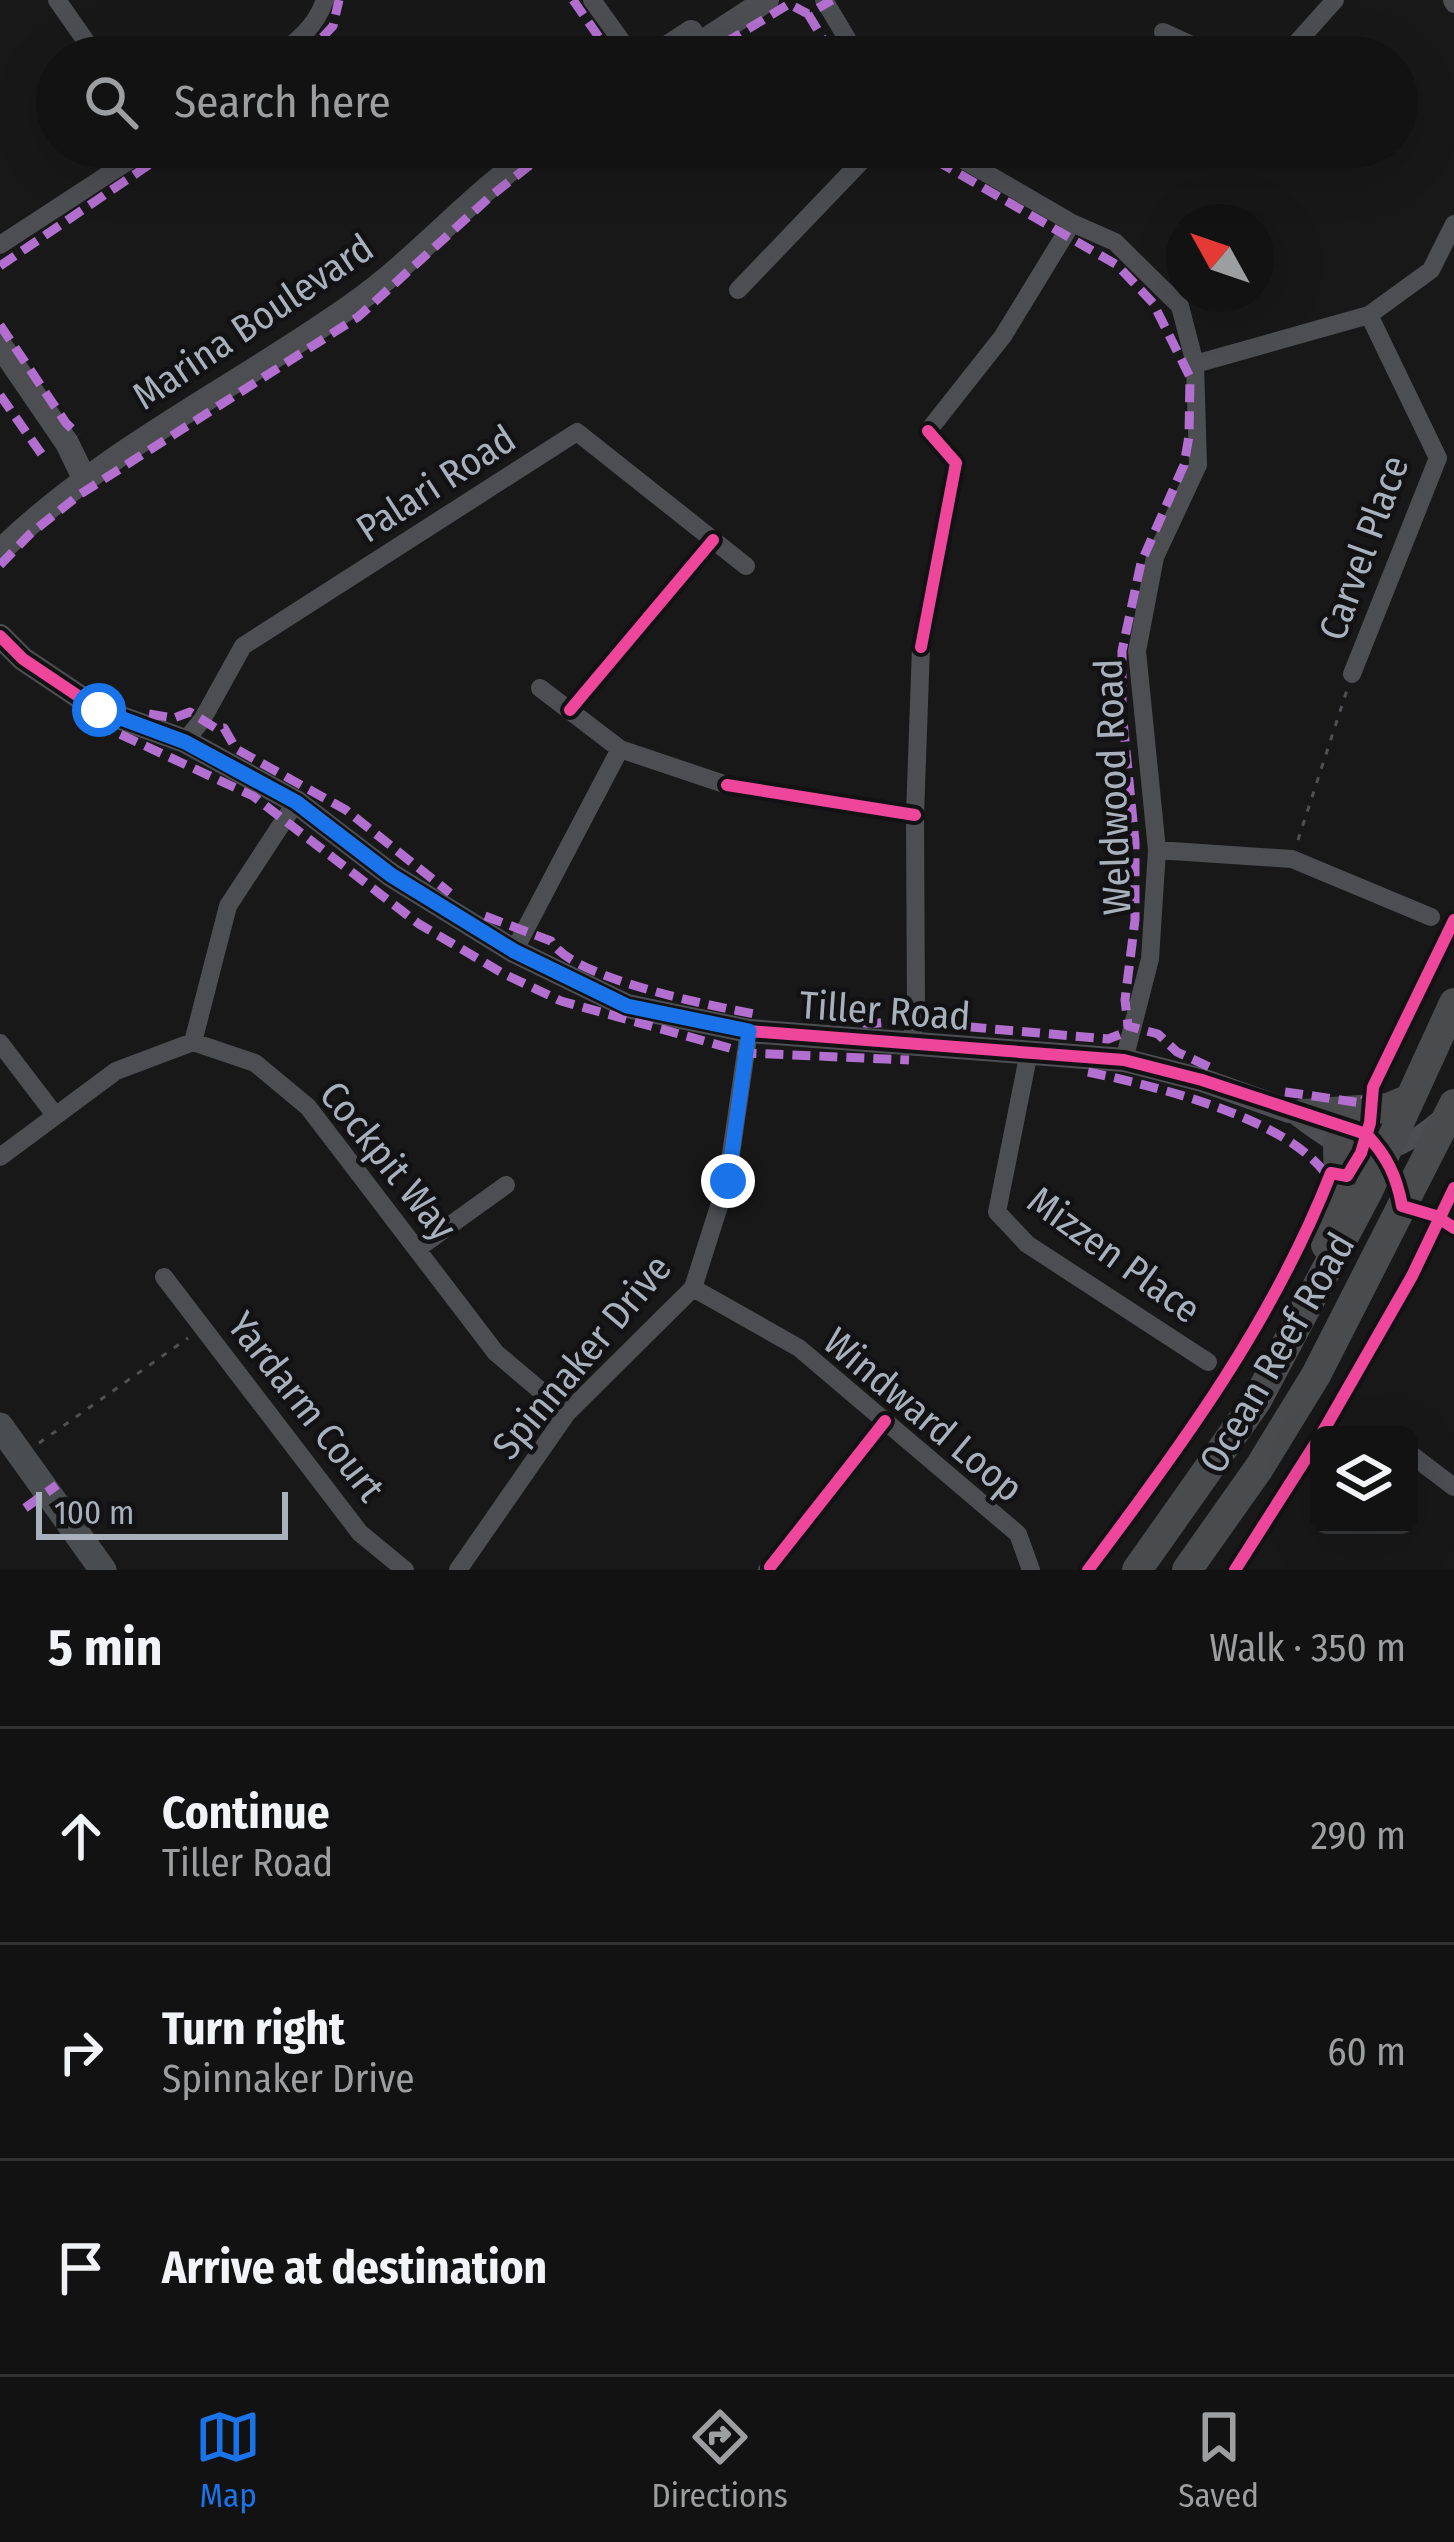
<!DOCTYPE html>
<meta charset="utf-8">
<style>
body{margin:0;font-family:"Fira Sans Condensed",sans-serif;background:#1f2021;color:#f1f3f6}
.controls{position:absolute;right:36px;bottom:36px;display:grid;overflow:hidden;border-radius:18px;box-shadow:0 12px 48px #0002}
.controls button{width:108px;height:108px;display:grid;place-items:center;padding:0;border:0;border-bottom:3px solid #313233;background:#121213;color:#f1f3f6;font:60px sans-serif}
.compass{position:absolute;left:1166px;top:204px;width:108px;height:108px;border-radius:50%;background:#121213;box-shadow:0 12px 48px #0002;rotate:310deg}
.scale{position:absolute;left:36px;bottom:30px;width:252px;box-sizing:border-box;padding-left:12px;border:6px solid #a8b0bb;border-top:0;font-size:33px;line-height:42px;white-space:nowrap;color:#a8b0bb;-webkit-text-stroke:9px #121215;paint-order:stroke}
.stop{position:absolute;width:36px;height:36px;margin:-27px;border:9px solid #1a73e8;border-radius:50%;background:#fff}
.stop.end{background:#1a73e8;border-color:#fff;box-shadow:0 3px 12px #0008}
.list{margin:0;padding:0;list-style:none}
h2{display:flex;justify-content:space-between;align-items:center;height:156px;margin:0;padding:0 48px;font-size:51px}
h2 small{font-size:39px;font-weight:400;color:#9c9ea0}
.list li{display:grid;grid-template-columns:78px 1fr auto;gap:36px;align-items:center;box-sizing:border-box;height:216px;padding:0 48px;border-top:3px solid #313233}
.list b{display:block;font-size:45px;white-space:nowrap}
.list p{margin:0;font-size:39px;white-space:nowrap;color:#9c9ea0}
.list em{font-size:39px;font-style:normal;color:#9c9ea0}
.icon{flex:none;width:66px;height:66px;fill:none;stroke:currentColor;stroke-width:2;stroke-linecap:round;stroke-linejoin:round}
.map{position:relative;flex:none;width:1454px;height:1570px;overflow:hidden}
.search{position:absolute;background:#121213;box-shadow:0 12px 48px #0002;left:36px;right:36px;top:36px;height:132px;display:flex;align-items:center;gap:30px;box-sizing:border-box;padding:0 42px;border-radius:66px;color:#9c9ea0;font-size:45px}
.sheet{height:804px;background:#121213}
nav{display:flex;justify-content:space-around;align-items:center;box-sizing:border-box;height:168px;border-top:3px solid #313233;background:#121213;font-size:33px;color:#9c9ea0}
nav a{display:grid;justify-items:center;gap:6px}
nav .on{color:#1a73e8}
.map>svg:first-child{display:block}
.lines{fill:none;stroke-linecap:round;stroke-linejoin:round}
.path{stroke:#4e5053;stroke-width:3;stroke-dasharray:6 9;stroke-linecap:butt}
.minor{stroke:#4c4e52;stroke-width:18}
.tertiary{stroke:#4c4e52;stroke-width:24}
.secondary{stroke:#4a4d50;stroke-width:27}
.primary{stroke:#4a4b4d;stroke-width:30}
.quiet{stroke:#b36fd0;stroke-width:9;stroke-dasharray:18 9;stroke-linecap:butt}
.cycleway-casing{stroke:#121215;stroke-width:20}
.cycleway{stroke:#ed469a;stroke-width:12}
.route{stroke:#1a73e8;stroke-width:15}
.labels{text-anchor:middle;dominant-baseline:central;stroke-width:9;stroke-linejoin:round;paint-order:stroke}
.street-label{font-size:39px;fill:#a8b0bb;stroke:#121215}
</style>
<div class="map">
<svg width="1454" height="1570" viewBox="0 0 1454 1570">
<rect width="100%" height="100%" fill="#181819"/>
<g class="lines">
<path class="path" d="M1298,840L1347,690
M39,1443L188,1338"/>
<path class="minor" d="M57,0L97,57
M592,0L633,57
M824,0L858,57
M1452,0L1454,4
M1163,32L1218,57
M276,57C298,41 316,26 325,0
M1284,57L1335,0
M941,147L1072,223L1115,242L1180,306L1195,364L1198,465L1155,557L1137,651L1157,850L1150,959L1124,1060
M0,245L150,147
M738,290L875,147
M1195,364L1369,315L1431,270L1454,224
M928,431L1003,336L1072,223
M1352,674L1438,458L1369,315
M540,688L620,749L727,785
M185,741L202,720L243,646L577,432L746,566
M1157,850L1292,859L1431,917
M514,951L620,749
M911,1041L916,1014L915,815L921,647
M193,1042L228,906L296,802
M0,1043L55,1115
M1029,1052L997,1212L1027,1244L1208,1362
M1293,1114C1354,1162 1380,1169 1441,1118
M1325,1118C1372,1135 1392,1150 1401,1201
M0,1157L116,1071L193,1042L255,1063L308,1107L496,1353L567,1413
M417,1249L506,1185
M164,1277L360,1533L405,1570
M693,1288L799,1348L1018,1534L1031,1570
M1409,1453L1454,1487
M458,1570L567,1413L693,1288L727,1181L749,1031
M767,1570L770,1567"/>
<path class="tertiary" d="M653,57L691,32
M679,57L767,0
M0,345L67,443L84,478
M0,551C104,450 235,388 352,305C419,258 472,193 541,147
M0,636L23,659L99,710L185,741L296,802L391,875L514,951L627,1006L749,1031L1124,1060L1202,1080L1289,1111"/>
<path class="secondary" d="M0,1426L103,1570"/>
<path class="primary" d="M1303,1114L1388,1108L1407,1100
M1326,1245L1339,1188L1338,1143
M1137,1570L1257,1400L1368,1191L1454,1003
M1187,1570L1259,1468L1316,1375L1454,1104"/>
<path class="quiet" d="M573,0L603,43
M808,14L834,57
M304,57L333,26L339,0
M702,57L789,4L808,14L832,0
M913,147L1117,265L1153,303L1190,377L1189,436L1184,465L1141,563L1122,651V710L1135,842V920L1125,1000L1128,1026L1158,1034L1177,1052L1216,1070
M0,266L175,147
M0,325L66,423L78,435
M0,395L45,459
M0,565L30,534L79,495L358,317L492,195L553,147
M149,714L174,718L190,712L217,729L224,728L236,749L346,810L450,893
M96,723L253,796L419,924L504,974L561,1001L747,1053L909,1060
M485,916L551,941C571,978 711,1006 755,1014
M863,1023C907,1026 917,1002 959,1026L1108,1039L1121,1034L1128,1026
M1088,1072C1155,1086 1293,1119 1329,1179
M1285,1092L1362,1103L1372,1089
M25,1508L57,1485"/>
<g class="cycleway-casing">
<path id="cycleway" d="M0,636L23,659L99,710L185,741L296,802L391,875L514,951L627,1006L749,1031L1124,1060L1202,1080L1366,1134C1387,1156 1397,1177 1402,1206L1436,1216L1454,1228
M921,647L956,463L928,431
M570,710L713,540
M727,785L915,815
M1321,1435L1412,1276L1454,1188
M770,1567L885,1421
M1088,1570C1183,1444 1273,1321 1331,1173L1347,1176L1361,1153L1370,1123L1373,1087L1454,920
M1235,1570L1319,1438"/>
</g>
<use href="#cycleway" class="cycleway"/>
</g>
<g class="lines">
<path class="route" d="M99,710L185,742L296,802L391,875L514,951L627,1006L749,1031L728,1181"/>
</g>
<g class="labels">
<g class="street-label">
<text transform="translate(253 322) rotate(-34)">Marina Boulevard</text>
<text transform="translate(436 484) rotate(-33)">Palari Road</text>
<text transform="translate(1364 548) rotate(-70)">Carvel Place</text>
<text transform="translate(1113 787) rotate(-92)">Weldwood Road</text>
<text transform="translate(885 1011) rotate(4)">Tiller Road</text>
<text transform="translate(388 1161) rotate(51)">Cockpit Way</text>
<text transform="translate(1114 1255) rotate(36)">Mizzen Place</text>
<text transform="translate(1277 1353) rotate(-60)">Ocean Reef Road</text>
<text transform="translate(582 1357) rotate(-50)">Spinnaker Drive</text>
<text transform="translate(306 1407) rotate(52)">Yardarm Court</text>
<text transform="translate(923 1415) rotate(40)">Windward Loop</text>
</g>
</g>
</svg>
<div class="controls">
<button><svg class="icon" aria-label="layers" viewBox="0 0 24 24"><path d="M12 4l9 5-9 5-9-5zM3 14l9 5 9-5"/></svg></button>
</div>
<svg class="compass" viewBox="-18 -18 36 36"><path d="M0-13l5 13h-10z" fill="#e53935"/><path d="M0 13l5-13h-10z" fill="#9c9ea0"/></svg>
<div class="scale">100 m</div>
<div class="stop" style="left:99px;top:710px"></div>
<div class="stop end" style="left:728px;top:1181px"></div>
<div class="search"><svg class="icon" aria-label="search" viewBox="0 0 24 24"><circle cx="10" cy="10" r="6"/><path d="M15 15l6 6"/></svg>Search here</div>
</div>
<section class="sheet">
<h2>5 min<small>Walk · 350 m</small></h2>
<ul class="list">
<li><svg class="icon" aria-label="ahead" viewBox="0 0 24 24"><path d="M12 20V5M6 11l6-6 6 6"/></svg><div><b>Continue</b><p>Tiller Road</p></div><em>290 m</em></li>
<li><svg class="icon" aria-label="right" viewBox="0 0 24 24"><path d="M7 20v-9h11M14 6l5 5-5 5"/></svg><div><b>Turn right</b><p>Spinnaker Drive</p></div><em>60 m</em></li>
<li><svg class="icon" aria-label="arrive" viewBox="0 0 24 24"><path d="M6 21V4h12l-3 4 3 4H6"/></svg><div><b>Arrive at destination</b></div></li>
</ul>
</section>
<nav>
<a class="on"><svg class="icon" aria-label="map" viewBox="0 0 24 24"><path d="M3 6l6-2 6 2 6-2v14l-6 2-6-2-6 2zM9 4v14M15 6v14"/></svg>Map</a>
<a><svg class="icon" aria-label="directions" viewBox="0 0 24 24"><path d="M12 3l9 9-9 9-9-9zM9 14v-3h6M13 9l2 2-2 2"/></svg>Directions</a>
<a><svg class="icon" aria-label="saved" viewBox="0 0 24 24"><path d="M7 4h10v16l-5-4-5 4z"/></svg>Saved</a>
</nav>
